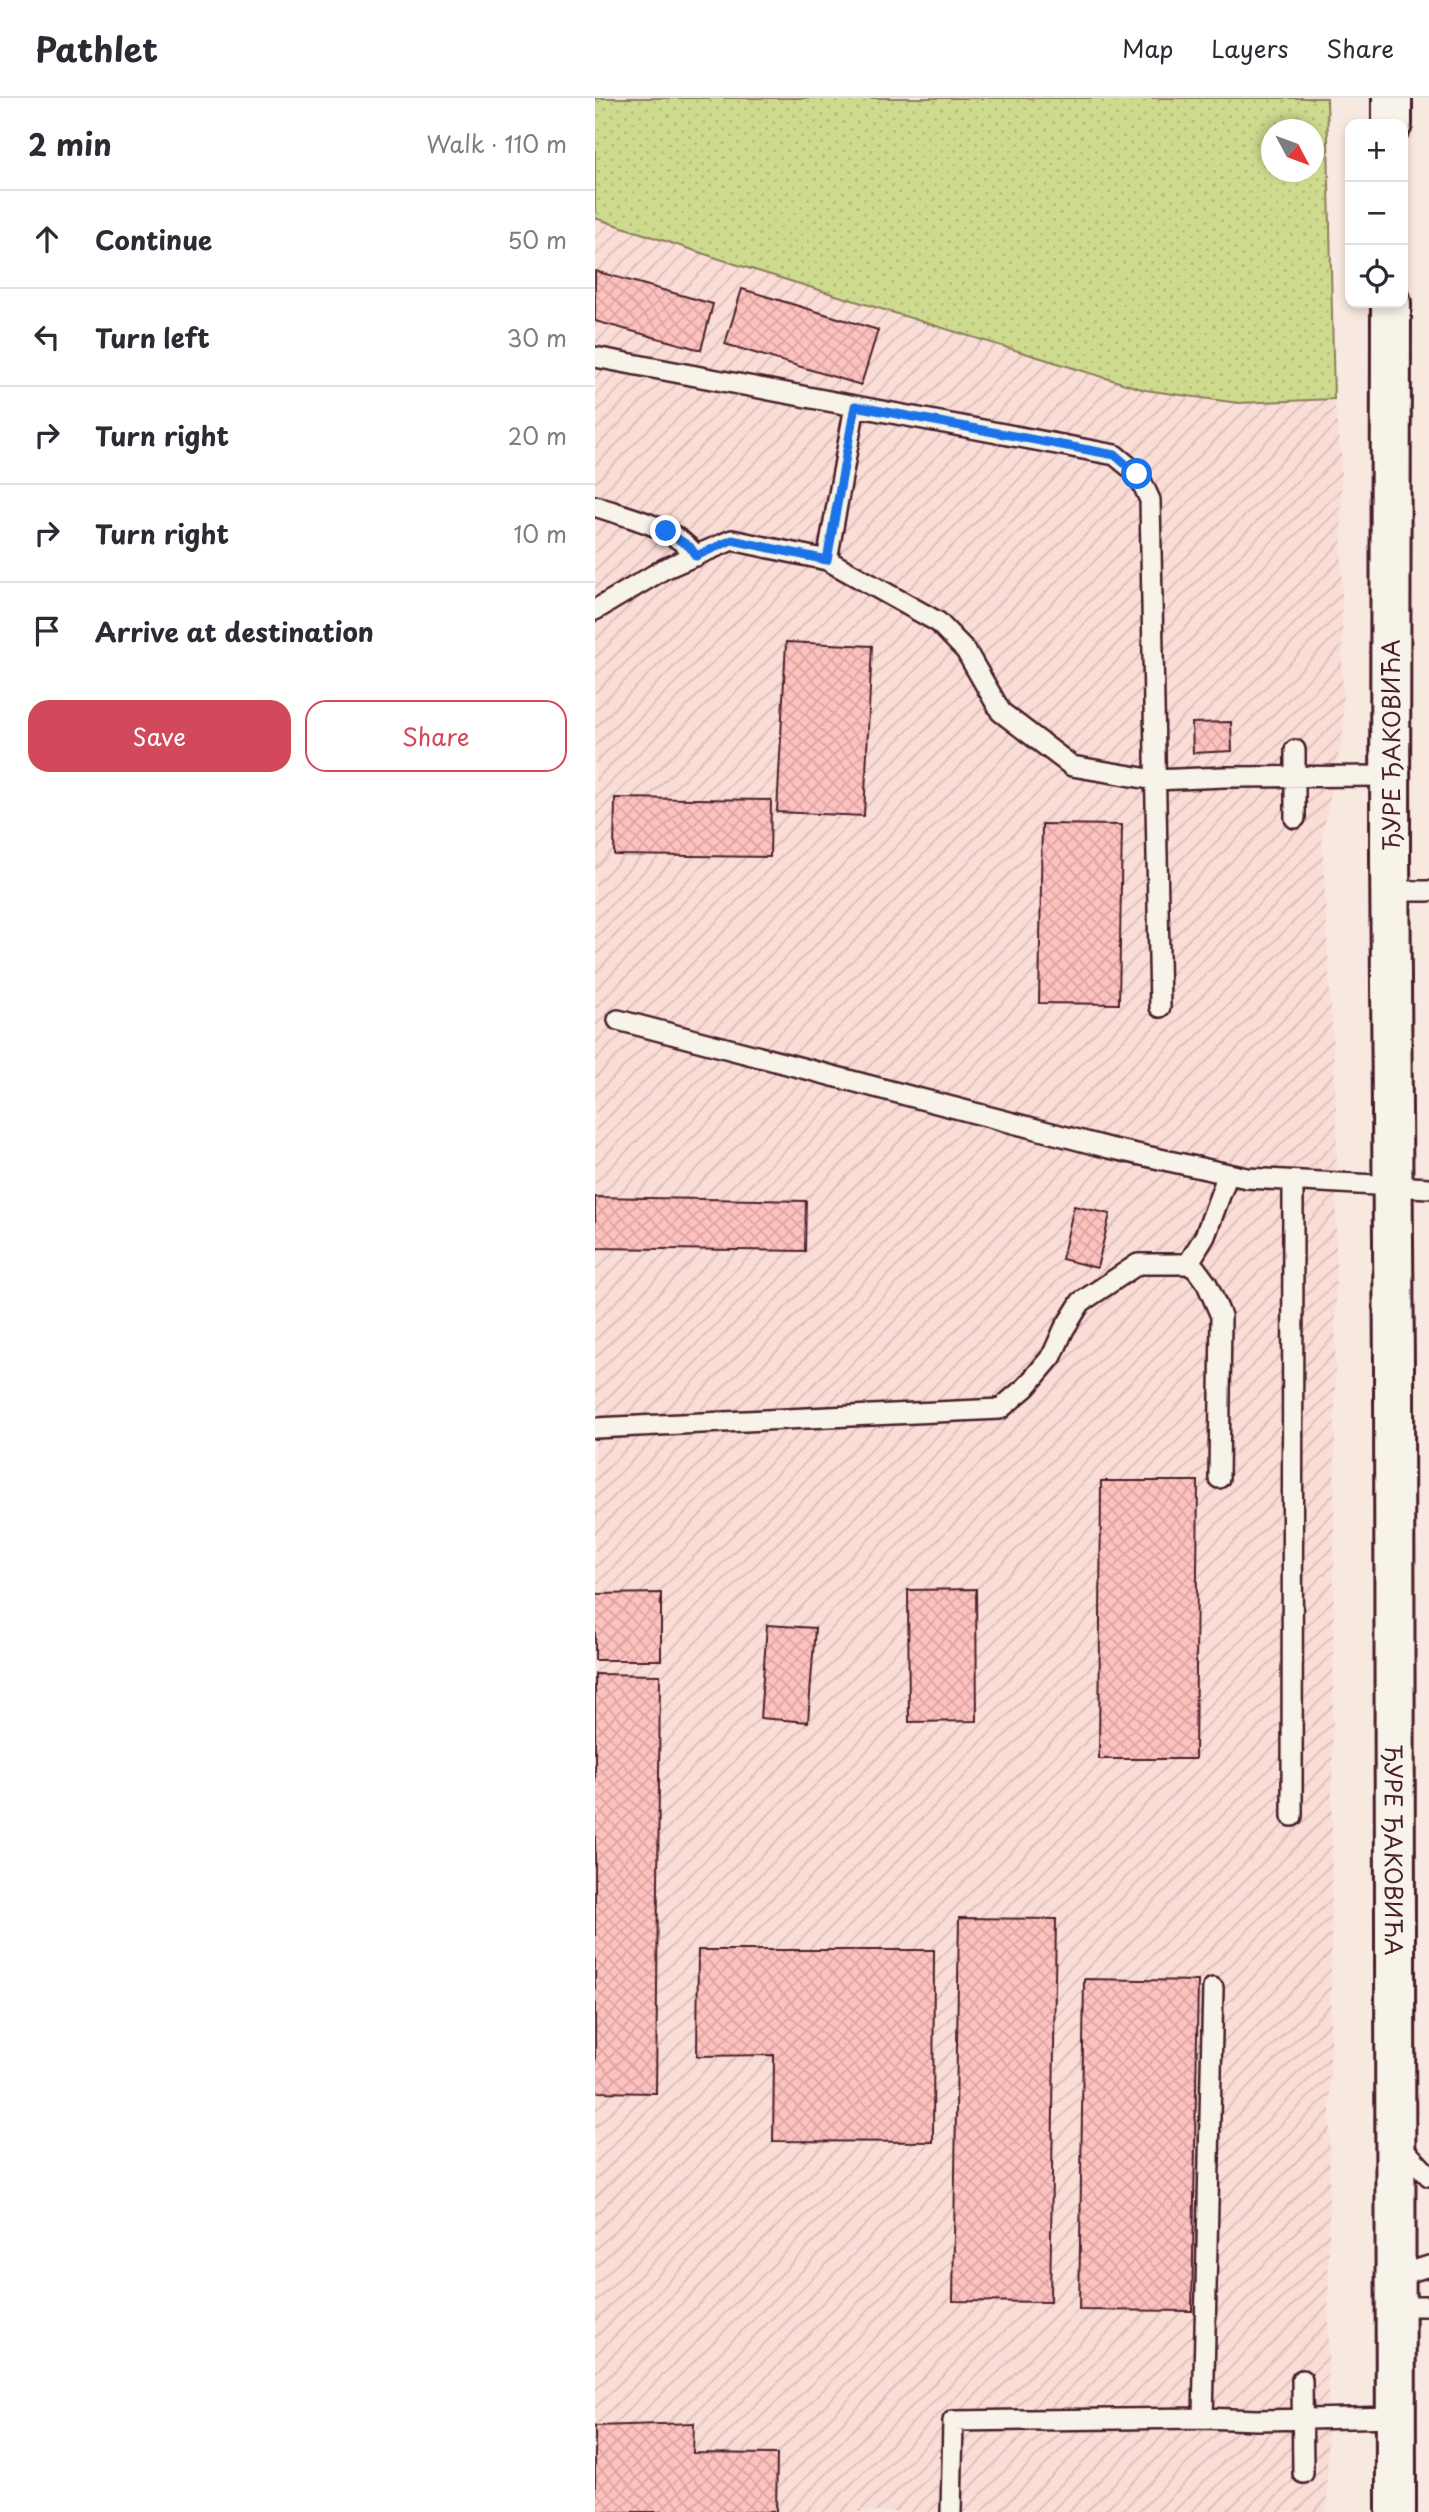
<!DOCTYPE html>
<meta charset="utf-8">
<style>
body{margin:0;font-family:"Playpen Sans",sans-serif;background:#f2f2f3;color:#2b2b33}
.controls{position:absolute;right:21px;top:21px;display:grid;overflow:hidden;border-radius:14px;box-shadow:0 4px 10px #0003}
.controls button{width:63px;height:63px;display:grid;place-items:center;padding:0;border:0;border-bottom:2px solid #e1e1e2;background:#fff;color:#2b2b33;font:35px sans-serif}
.compass{position:absolute;left:666px;top:21px;width:63px;height:63px;border-radius:50%;background:#fff;box-shadow:0 4px 10px #0003;rotate:131deg}
.stop{position:absolute;width:21px;height:21px;margin:-16px;border:5px solid #1a73e8;border-radius:50%;background:#fff}
.stop.end{background:#1a73e8;border-color:#fff;box-shadow:0 2px 7px #0008}
.list{margin:0;padding:0;list-style:none}
h2{display:flex;justify-content:space-between;align-items:center;height:91px;margin:0;padding:0 28px;font-size:30px}
h2 small{font-size:23px;font-weight:400;color:#7c7c81}
.list li{display:grid;grid-template-columns:46px 1fr auto;gap:21px;align-items:center;box-sizing:border-box;height:98px;padding:0 28px;border-top:2px solid #e1e1e2}
.list b{display:block;font-size:26px;white-space:nowrap}
.list em{font-size:23px;font-style:normal;color:#7c7c81}
.actions{display:flex;gap:14px;padding:21px 28px}
.actions a{flex:1;padding:16px 0;border:2px solid #d1495b;border-radius:21px;text-align:center;font-size:24px;color:#d1495b}
.actions .main{background:#d1495b;color:#fff}
.icon{flex:none;width:38px;height:38px;fill:none;stroke:currentColor;stroke-width:2;stroke-linecap:round;stroke-linejoin:round}
.map{position:relative;flex:none;width:834px;height:2414px;overflow:hidden}
header{display:flex;align-items:center;gap:42px;box-sizing:border-box;height:98px;padding:0 35px;background:#fff;border-bottom:2px solid #e1e1e2}
header strong{font-size:33px}
nav{display:flex;gap:38px;margin-inline-start:auto;font-size:24px}
main{display:flex}
aside{flex:1;background:#fff}
.map>svg:first-child{display:block}
.industrial{fill:url(#industrial-furrows)}
.grass{fill:url(#grass-dots);stroke:#8c7d5d;stroke-width:2;fill-rule:evenodd}
.building{fill:url(#building-cross-hatch);stroke:#4a1f2b;stroke-width:2}
.lines{fill:none;stroke-linecap:round;stroke-linejoin:round}
.service-casing{stroke:#4a1f2b;stroke-width:24}
.tertiary-casing{stroke:#4a1f2b;stroke-width:44}
.service{stroke:#f7f3e8;stroke-width:19}
.tertiary{stroke:#f7f3e8;stroke-width:38}
.route{stroke:#1a73e8;stroke-width:9}
.labels{text-anchor:middle;dominant-baseline:central;stroke-width:7;stroke-linejoin:round;paint-order:stroke}
.street-label{font-size:23px;fill:#4a1f2b;stroke:#f7f3e8}
</style>
<header>
<strong>Pathlet</strong>
<nav><a>Map</a><a>Layers</a><a>Share</a></nav>
</header>
<main>
<aside>
<h2>2 min<small>Walk · 110 m</small></h2>
<ul class="list">
<li><svg class="icon" aria-label="ahead" viewBox="0 0 24 24"><path d="M12 20V5M6 11l6-6 6 6"/></svg><div><b>Continue</b></div><em>50 m</em></li>
<li><svg class="icon" aria-label="left" viewBox="0 0 24 24"><path d="M17 20v-9H6M10 6l-5 5 5 5"/></svg><div><b>Turn left</b></div><em>30 m</em></li>
<li><svg class="icon" aria-label="right" viewBox="0 0 24 24"><path d="M7 20v-9h11M14 6l5 5-5 5"/></svg><div><b>Turn right</b></div><em>20 m</em></li>
<li><svg class="icon" aria-label="right" viewBox="0 0 24 24"><path d="M7 20v-9h11M14 6l5 5-5 5"/></svg><div><b>Turn right</b></div><em>10 m</em></li>
<li><svg class="icon" aria-label="arrive" viewBox="0 0 24 24"><path d="M6 21V4h12l-3 4 3 4H6"/></svg><div><b>Arrive at destination</b></div></li>
</ul>
<div class="actions"><a class="main">Save</a><a>Share</a></div>
</aside>
<div class="map">
<svg width="834" height="2414" viewBox="0 0 834 2414">
<defs>
<pattern id="industrial-furrows" width="10" height="10" patternUnits="userSpaceOnUse" patternTransform="scale(1.75)"><rect width="10" height="10" fill="#faddd6"/><path d="M-1 1l2-2M0 10L10 0M9 11l2-2" fill="none" stroke="#d8bdb8"/></pattern>
<pattern id="grass-dots" width="8" height="8" patternUnits="userSpaceOnUse" patternTransform="scale(1.75)"><rect width="8" height="8" fill="#cedb8f"/><path d="M2 2h.1M6 6h.1" fill="none" stroke="#b2bc7c" stroke-width="1.8" stroke-linecap="round"/></pattern>
<pattern id="building-cross-hatch" width="8" height="8" patternUnits="userSpaceOnUse" patternTransform="scale(1.75)"><rect width="8" height="8" fill="#fdc1be"/><path d="M0 0l8 8M0 8l8-8" fill="none" stroke="#daa5a3"/></pattern>
</defs>
<rect width="100%" height="100%" fill="#f8e9e0"/>
<filter id="ink" filterUnits="userSpaceOnUse"><feTurbulence type="fractalNoise" baseFrequency=".0143" numOctaves="2"/><feDisplacementMap in="SourceGraphic" scale="14" xChannelSelector="R" yChannelSelector="G"/><feConvolveMatrix kernelMatrix="1 2 1 2 8 2 1 2 1" color-interpolation-filters="sRGB"/></filter>
<g filter="url(#ink)">
<path class="industrial" d="M0,120L140,166L643,305L739,301L746,355L748,636L727,739L742,1028L732,2414H0Z"/>
<path class="grass" d="M0,0H732L739,301L643,305L550,292L140,166L0,120ZM676,32H718V74H676Z"/>
<path class="building" d="M0,173L118,206L106,252L0,223Z
M147,191L283,232L266,287L130,246Z
M191,544L277,548L269,718L182,714Z
M636,624L637,653L598,655L597,625Z
M20,700L176,702L175,759L19,757Z
M447,726L527,727L524,906L444,905Z
M0,1099L211,1103L210,1153L0,1150Z
M479,1108L515,1116L502,1170L467,1161Z
M506,1383H603L600,1661H504Z
M381,1491L382,1623L314,1624L313,1492Z
M66,1495V1562H0V1496Z
M172,1527L220,1530L213,1624L165,1620Z
M0,1576L65,1577L61,1995L0,1994Z
M364,1820L461,1821L455,2204L358,2203Z
M103,1852H339L338,2044L178,2043L179,1957L102,1958Z
M489,1881L603,1883L597,2213L484,2212Z
M99,2325L98,2355L182,2356L181,2414H0V2328Z"/>
<g class="lines">
<g class="service-casing">
<path id="service" d="M0,259L520,357L543,376L555,402L565,909
M0,408C34,420 79,428 101,458
M232,462L260,308
M0,512L69,471L137,442L232,462L343,524L371,553L406,614L477,668L560,682L629,679L795,678
M700,720V652
M795,793H834
M23,922L514,1050L652,1080L834,1090
M593,1166L601,1171L612,1186L626,1218L624,1380
M0,1330L405,1311L431,1289L457,1258L469,1231L486,1204L543,1166H593L610,1138L633,1076
M697,1718L698,1083
M618,1890L608,2320L662,2322L801,2319
M801,2043L834,2078
M802,2178L834,2168
M801,2208H834
M707,2282L708,2375
M356,2414L358,2323L608,2320"/>
</g>
<g class="tertiary-casing">
<g id="tertiary">
<path d="M797,26V0"/>
<path id="s1" d="M796,205L795,756L799,1269L801,2414"/>
</g>
</g>
<use href="#service" class="service"/>
<use href="#tertiary" class="tertiary"/>
</g>
</g>
<g class="lines" filter="url(#ink)">
<path class="route" d="M71,433L95,449L101,458L137,442L232,462L260,308L520,357L542,376"/>
</g>
<g class="labels">
<g class="street-label">
<text transform="translate(795 647) rotate(-90)">ЂУРЕ ЂАКОВИЋА</text>
<text stroke="none"><textPath href="#s1" startOffset="1547">ЂУРЕ ЂАКОВИЋА</textPath></text>
</g>
</g>
</svg>
<div class="controls">
<button>+</button>
<button>−</button>
<button><svg class="icon" aria-label="locate" viewBox="0 0 24 24"><circle cx="12" cy="12" r="6"/><path d="M12 2v4M12 18v4M2 12h4M18 12h4"/></svg></button>
</div>
<svg class="compass" viewBox="-18 -18 36 36"><path d="M0-13l5 13h-10z" fill="#e53935"/><path d="M0 13l5-13h-10z" fill="#7c7c81"/></svg>
<div class="stop" style="left:542px;top:376px"></div>
<div class="stop end" style="left:71px;top:433px"></div>
</div>
</main>
